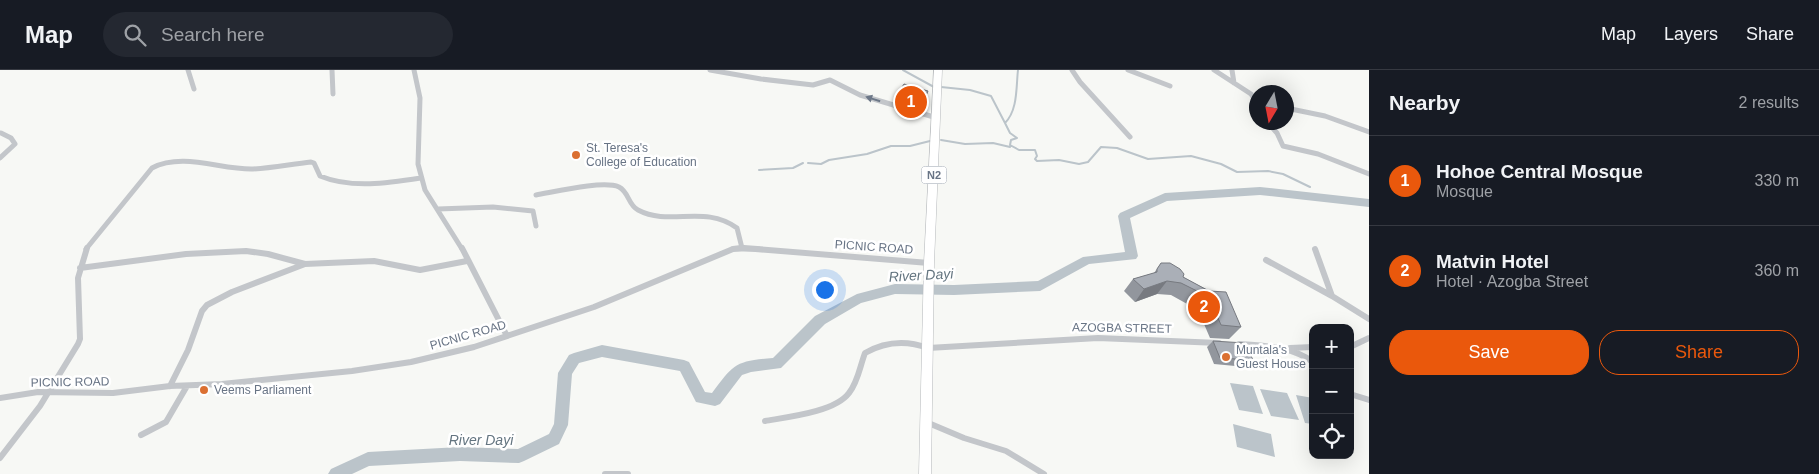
<!DOCTYPE html>
<meta charset="utf-8">
<style>
body{margin:0;font-family:Helvetica,sans-serif;background:#242831;color:#f1f3f6}
.controls{position:absolute;right:15px;bottom:15px;display:grid;overflow:hidden;border-radius:10px;box-shadow:0 5px 20px #0002}
.controls button{width:45px;height:45px;display:grid;place-items:center;padding:0;border:0;border-bottom:1px solid #363941;background:#171b24;color:#f1f3f6;font:25px sans-serif}
.compass{position:absolute;left:1249px;top:15px;width:45px;height:45px;border-radius:50%;background:#171b24;box-shadow:0 5px 20px #0002;rotate:190deg}
.you{position:absolute;left:824px;top:219px;width:18px;height:18px;margin:-12px;border:4px solid #fff;border-radius:50%;background:#1a73e8;box-shadow:0 0 0 8px #1a73e833}
.badge{display:grid;place-items:center;width:32px;height:32px;border-radius:50%;background:#ea580c;color:#fff;font-size:16px;font-weight:700}
.pin{position:absolute;translate:-50% -50%;border:2px solid #fff;box-shadow:0 1px 5px #0006}
.list{margin:0;padding:0;list-style:none}
h2{display:flex;justify-content:space-between;align-items:center;height:65px;margin:0;padding:0 20px;font-size:21px}
h2 small{font-size:16px;font-weight:400;color:#9ea1a6}
.list li{display:grid;grid-template-columns:32px 1fr auto;gap:15px;align-items:center;box-sizing:border-box;height:90px;padding:0 20px;border-top:1px solid #363941}
.list b{display:block;font-size:19px;white-space:nowrap}
.list p{margin:0;font-size:16px;white-space:nowrap;color:#9ea1a6}
.list em{font-size:16px;font-style:normal;color:#9ea1a6}
.actions{display:flex;gap:10px;padding:15px 20px}
.actions a{flex:1;padding:11px 0;border:1px solid #ea580c;border-radius:20px;text-align:center;font-size:18px;color:#ea580c}
.actions .main{background:#ea580c;color:#fff}
.icon{flex:none;width:28px;height:28px;fill:none;stroke:currentColor;stroke-width:2;stroke-linecap:round;stroke-linejoin:round}
.map{position:relative;flex:none;width:1369px;height:404px;overflow:hidden}
header{display:flex;align-items:center;gap:30px;box-sizing:border-box;height:70px;padding:0 25px;background:#171b24;border-bottom:1px solid #363941}
header strong{font-size:24px}
nav{display:flex;gap:28px;margin-inline-start:auto;font-size:18px}
.search{width:350px;height:45px;background:#242831;display:flex;align-items:center;gap:12px;box-sizing:border-box;padding:0 18px;border-radius:28px;color:#9ea1a6;font-size:19px}
main{display:flex}
aside{flex:1;background:#171b24}
.map>svg:first-child{display:block}
.water{fill:#bbc4ca}
.lines{fill:none;stroke-linecap:round;stroke-linejoin:round}
.stream{stroke:#bbc4ca;stroke-width:2}
.river{fill:#bbc4ca;fill-rule:evenodd}
.trunk-casing{stroke:#b6b9bc;stroke-width:1}
.minor-far1{stroke:#c3c6ca;stroke-width:5}
.minor{stroke:#c3c6ca;stroke-width:6}
.trunk{fill:#fff;fill-rule:evenodd}
.wall{fill:#92969d}
.shaded-wall{fill:#777a80}
.building{fill:#aaafb7;stroke:#777a80}
.oneway{fill:#6d7888}
.poi-dot{fill:#db7032;stroke:#fff;stroke-width:2}
.labels{text-anchor:middle;dominant-baseline:central;stroke-width:5;stroke-linejoin:round;paint-order:stroke}
.shield{fill:#fff;stroke:#959eaa;stroke-width:1}
.shield-label{font-size:11px;font-weight:bold;fill:#687485}
.poi-label{font-size:12px;fill:#687485;stroke:#fff;text-anchor:start}
.street-label{font-size:12px;fill:#687485;stroke:#fff}
.water-label{font-size:14px;font-style:italic;fill:#647580;stroke:#fff}
</style>
<header>
<strong>Map</strong>
<div class="search"><svg class="icon" aria-label="search" viewBox="0 0 24 24"><circle cx="10" cy="10" r="6"/><path d="M15 15l6 6"/></svg>Search here</div>
<nav><a>Map</a><a>Layers</a><a>Share</a></nav>
</header>
<main>
<div class="map">
<svg width="1369" height="404" viewBox="0 0 1369 404">
<rect width="100%" height="100%" fill="#f7f8f5"/>
<path class="water" d="M1230,313L1253,316L1263,344L1239,340Z
M1260,319L1287,323L1299,350L1271,346Z
M1296,325L1313,328V354L1305,353Z
M1233,354L1271,364L1275,387L1237,377Z"/>
<g class="lines">
<path class="stream" d="M903,0L934,17
M1018,0C1016,17 1018,40 1005,53L1010,63L1017,68L1011,70L1010,75L1019,80H1035L1037,86L1035,89L1037,91L1059,90L1079,94L1088,92L1101,77L1117,78L1148,89L1191,86L1221,94L1237,102L1268,101L1283,104L1310,117
M941,17L970,20L991,26L1005,53
M941,70L965,74L993,73L1010,77
M808,93L821,94L829,90L867,84L891,76H910L930,71
M759,100L793,98L803,93"/>
<path class="river" d="M1260,117L1369,129V137L1260,125L1167,131L1130,148L1138,186L1136,189L1089,194L1040,221L954,225L895,224L861,233L825,254L781,298L751,302L742,305L720,334L715,336L696,332L680,301L602,287L579,293L572,304L568,355L559,374L524,391L519,393L460,391L369,396L352,404H328L331,399L368,382L460,377L518,379L549,364L554,354L558,303L569,285L574,283L602,275L684,290L689,292L705,322L712,323C734,294 735,291 773,288L815,246L857,224L895,214L954,215L1038,211L1083,187L1125,182L1118,146L1120,143L1165,123Z"/>
<g class="trunk-casing">
<path id="trunk" d="M934,0H942L934,193L931,404H919L924,193Z"/>
</g>
<path class="minor-far1" d="M188,0L194,19
M332,0L333,24
M414,0L420,28L418,94L425,120L462,179
M710,0L761,9L813,15L830,10L860,25L937,48
M1072,0L1080,12L1130,67
M1128,0L1170,16
M1214,0L1251,24L1256,31
M1232,0L1234,13
M1286,38L1325,46L1369,62
M1267,52L1277,63L1283,76L1318,84L1369,104
M0,88L15,74L11,68L1,63
M536,125C554,122 603,110 619,117C629,122 628,135 638,140C670,157 704,134 737,158L742,178
M438,139L493,137L533,141L536,156
M86,179L152,98C183,82 221,100 253,99C272,98 292,94 311,92L314,93L320,106C351,119 389,113 421,108
M732,179H759"/>
<path class="minor" d="M462,178L507,266
M744,178L929,193
M1315,179L1332,226
M1266,190L1332,226L1369,249
M80,198L186,184L246,181L268,184L305,194L374,191L420,200L467,191
M1239,274C1266,276 1291,276 1313,292
M1350,277L1369,268
M1290,278L1313,277
M170,316L188,280L202,241L207,235L232,222L305,194
M1350,324L1369,330
M0,328L38,322L113,323L170,316L222,314L352,301L411,292L474,277L594,237L733,179L741,178
M765,351C788,347 835,342 849,323C858,312 860,296 865,283C886,271 906,270 928,278L1098,268L1219,273
M926,352L964,368L1006,381L1044,404
M141,365L166,352L187,316
M0,388L40,336L78,274L80,269L78,208L87,178
M605,404H628"/>
<use href="#trunk" class="trunk"/>
</g>
<path class="wall" d="M899,22L925,30L921,39L897,31Z
M1161,193L1183,207L1209,221L1241,257L1229,269L1210,268L1198,240L1171,225L1157,224L1135,232L1124,221L1133,209L1154,203Z
M1213,271L1253,290L1246,297L1214,294L1207,277Z"/>
<path class="shaded-wall" d="M928,21L925,30L921,39L924,30Z
M1167,211L1157,224L1135,232L1144,219Z"/>
<path class="building" d="M904,14L928,21L924,30L899,22Z
M1161,193H1170L1180,199L1184,204L1183,207L1209,221L1226,222L1241,257L1221,255L1209,227L1181,213L1167,211L1144,219L1133,209L1157,202V199Z
M1213,271L1245,273L1253,290L1220,288Z"/>
<defs><path id="oneway-solid" d="M-6-.8H1V-3.2L6.5 0L1 3.2V.8H-6Z" transform="scale(1.25)"/></defs>
<use class="oneway" href="#oneway-solid" transform="translate(873 29) rotate(-163)"/>
<g class="poi-dot">
<circle cx="576" cy="85" r="5"/>
<circle cx="1226" cy="287" r="5"/>
<circle cx="204" cy="320" r="5"/>
</g>
<g class="labels">
<rect class="shield" x="921.5" y="96.5" width="25" height="17" rx="4"/>
<g class="shield-label">
<text x="934" y="105">N2</text>
</g>
<g class="poi-label">
<text x="586" y="78">St. Teresa's<tspan x="586" dy="14">College of Education</tspan></text>
<text x="1236" y="280">Muntala's<tspan x="1236" dy="14">Guest House</tspan></text>
<text x="214" y="320">Veems Parliament</text>
</g>
<g class="street-label">
<text transform="translate(874 177) rotate(4)">PICNIC ROAD</text>
<text transform="translate(1122 258) rotate(1)">AZOGBA STREET</text>
<text transform="translate(468 265) rotate(-16)">PICNIC ROAD</text>
<text transform="translate(70 312) rotate(-1)">PICNIC ROAD</text>
</g>
<g class="water-label">
<text transform="translate(921 205) rotate(-3)">River Dayi</text>
<text x="481" y="370">River Dayi</text>
</g>
</g>
</svg>
<div class="controls">
<button>+</button>
<button>−</button>
<button><svg class="icon" aria-label="locate" viewBox="0 0 24 24"><circle cx="12" cy="12" r="6"/><path d="M12 2v4M12 18v4M2 12h4M18 12h4"/></svg></button>
</div>
<svg class="compass" viewBox="-18 -18 36 36"><path d="M0-13l5 13h-10z" fill="#e53935"/><path d="M0 13l5-13h-10z" fill="#9ea1a6"/></svg>
<div class="you"></div>
<div class="pin badge" style="left:911px;top:32px">1</div>
<div class="pin badge" style="left:1204px;top:237px">2</div>
</div>
<aside>
<h2>Nearby<small>2 results</small></h2>
<ul class="list">
<li><span class="badge">1</span><div><b>Hohoe Central Mosque</b><p>Mosque</p></div><em>330 m</em></li>
<li><span class="badge">2</span><div><b>Matvin Hotel</b><p>Hotel · Azogba Street</p></div><em>360 m</em></li>
</ul>
<div class="actions"><a class="main">Save</a><a>Share</a></div>
</aside>
</main>
